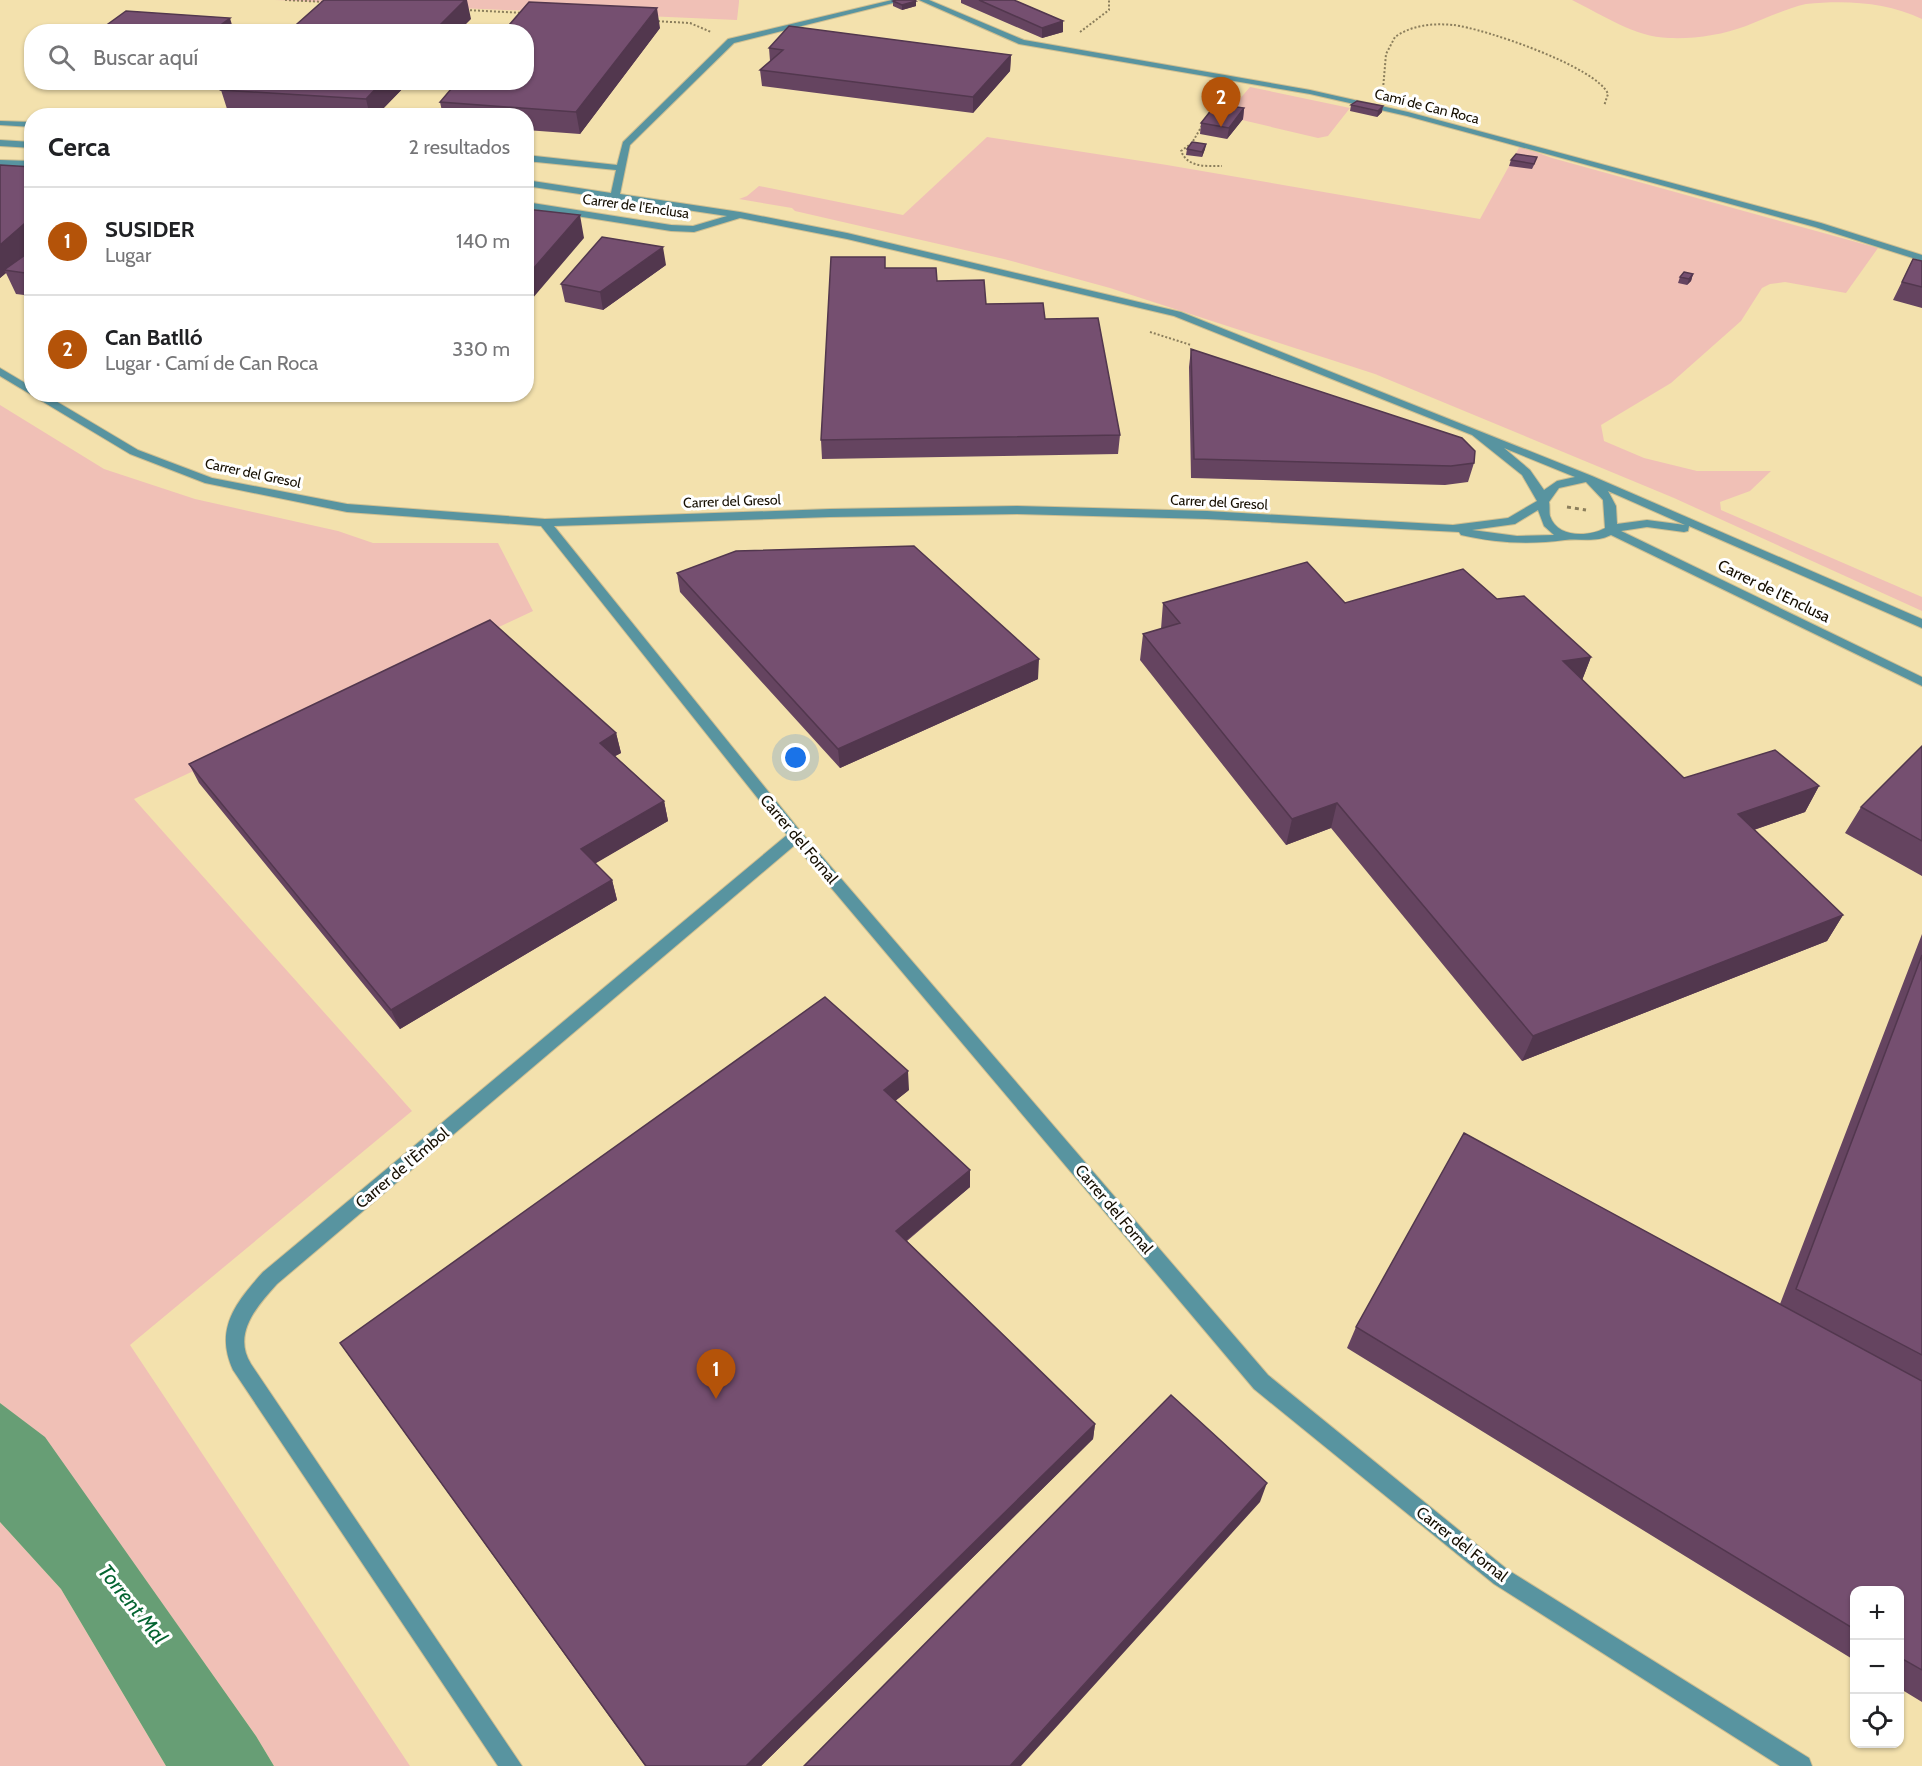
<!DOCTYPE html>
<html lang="es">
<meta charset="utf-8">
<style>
body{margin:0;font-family:Cabin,sans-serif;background:#f2f2f2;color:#202124}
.controls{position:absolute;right:18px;bottom:18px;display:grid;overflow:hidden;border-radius:12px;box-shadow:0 2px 4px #0004}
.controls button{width:54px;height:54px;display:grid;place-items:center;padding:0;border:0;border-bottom:2px solid #e0e0e0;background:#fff;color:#202124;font:30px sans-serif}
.you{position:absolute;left:796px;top:758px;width:21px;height:21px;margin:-15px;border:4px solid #fff;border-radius:50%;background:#1a73e8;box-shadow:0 0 0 9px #1a73e833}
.badge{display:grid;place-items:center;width:39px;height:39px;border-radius:50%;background:#b45309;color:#fff;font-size:20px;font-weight:700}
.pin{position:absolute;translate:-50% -50px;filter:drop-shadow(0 2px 3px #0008)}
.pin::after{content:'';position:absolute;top:32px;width:21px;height:18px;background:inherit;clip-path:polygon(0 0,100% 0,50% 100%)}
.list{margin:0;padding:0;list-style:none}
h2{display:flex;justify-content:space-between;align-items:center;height:78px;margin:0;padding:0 24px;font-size:26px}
h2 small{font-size:20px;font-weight:400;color:#757577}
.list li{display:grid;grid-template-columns:39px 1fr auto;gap:18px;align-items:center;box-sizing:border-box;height:108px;padding:0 24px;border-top:2px solid #e0e0e0}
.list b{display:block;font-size:22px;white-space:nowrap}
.list p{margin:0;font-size:20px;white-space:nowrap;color:#757577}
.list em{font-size:20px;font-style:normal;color:#757577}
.icon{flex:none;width:33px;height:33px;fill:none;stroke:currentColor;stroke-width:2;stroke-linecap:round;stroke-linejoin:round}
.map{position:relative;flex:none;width:1922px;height:1766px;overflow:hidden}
.search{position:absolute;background:#fff;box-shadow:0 2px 4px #0004;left:24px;top:24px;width:510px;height:66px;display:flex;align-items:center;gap:15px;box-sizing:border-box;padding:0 21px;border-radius:24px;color:#757577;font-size:22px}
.panel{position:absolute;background:#fff;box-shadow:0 2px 4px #0004;left:24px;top:108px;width:510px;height:294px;border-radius:24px}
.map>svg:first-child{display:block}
.green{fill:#f0c0b6}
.water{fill:#679e75}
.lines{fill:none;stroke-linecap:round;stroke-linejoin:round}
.minor-casing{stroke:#cfbf91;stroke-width:2}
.path-far1{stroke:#8b7e5c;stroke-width:2;stroke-dasharray:2 2;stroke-linecap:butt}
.path{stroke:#8b7e5c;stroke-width:3;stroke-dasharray:4 4;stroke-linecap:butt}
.minor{fill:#5894a0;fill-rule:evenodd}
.wall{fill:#654460}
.shaded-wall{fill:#52374e}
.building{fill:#754f70;stroke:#52374e;stroke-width:1.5}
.labels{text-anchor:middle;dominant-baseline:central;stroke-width:6;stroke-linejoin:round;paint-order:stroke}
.far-street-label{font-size:14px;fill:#150e00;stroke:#fff}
.street-label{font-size:16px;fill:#150e00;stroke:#fff}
.near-water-label{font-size:21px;font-style:italic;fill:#046431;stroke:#fff}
</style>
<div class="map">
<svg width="1922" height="1766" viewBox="0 0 1922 1766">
<rect width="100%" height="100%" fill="#f3e1ad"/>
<path class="green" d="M275,0H739V2L737,20Z
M1572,0H1922V19C1886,2 1846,0 1806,4C1785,9 1766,18 1746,26C1722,35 1695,39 1669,38C1634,37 1603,15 1572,0Z
M1250,87L1350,108L1328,136L1318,138L1225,116Z
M987,137L1167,165L1480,219L1520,146L1552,158L1878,248L1846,293L1785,282L1770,284L1762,288L1741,321L1671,383L1601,425L1604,441L1644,458L1697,471H1771L1750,491L1720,502L1721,510L1922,597V611L1674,498L1375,374L1110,288L1004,259L795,211L792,208L739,199L747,196L759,186L903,215Z
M0,405L104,469L195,499L338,531L373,543H498L533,611L134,799L412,1111L130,1345L410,1766H274L256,1736L45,1438L0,1403Z
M0,1522L61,1589L166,1766H0Z"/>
<path class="water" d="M0,1403L45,1437L256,1736L274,1766H166L61,1589L0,1522Z"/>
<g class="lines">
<g class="minor-casing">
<path id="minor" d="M892,0H905L734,43L630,145L620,194L740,212L847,233L1181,312L1592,476L1922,619V628L1689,526L1688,531L1684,532L1647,527L1621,531L1922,677V686L1611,535C1595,543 1581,538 1565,540C1529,545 1496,543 1461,535L1459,532L1207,519L1017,514L830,517L554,526L801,832L1268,1375L1508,1570L1809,1758L1812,1766H1780L1494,1584L1254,1389L795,845L277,1284C257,1306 232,1334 251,1364L522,1766H498L233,1370C214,1329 236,1302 263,1272L787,835L541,526L347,512L205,483L130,454L0,376V368L32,387V394H44L138,450L212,478L347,504L545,519L830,509L1017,506L1207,511L1453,525L1508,518L1537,501L1522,475L1472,435L1174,316L847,239L740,218L694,232L671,231L526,208V202L671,225L693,226L727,216L526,186V180L611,193L616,170L526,161V155L617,165L623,142L728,39ZM1504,448L1575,477L1557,481L1544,490L1530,470ZM1586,482L1603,500L1605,528C1589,537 1557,538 1550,516C1549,512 1550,506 1549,502L1559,488ZM1608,491L1685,525L1647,520L1617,524L1616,506ZM1538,510L1544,526L1554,535L1517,536L1472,530L1515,524Z
M919,0H929L1024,40L1310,90L1408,112L1821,223L1922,255V261L1815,227L1407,116L1310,94L1019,44Z
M0,121L32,122V127L0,125Z
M0,140L32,142V148L0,146Z
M0,160L32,161V167L0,166Z"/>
</g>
<path class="path-far1" d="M285,0L326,2
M466,10L524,13
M654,21L690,23L711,32
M1080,32L1109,10V0
M1383,89L1386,54L1395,37C1412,25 1433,23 1453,25C1483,28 1597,67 1608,94L1604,106
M1209,114L1224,97
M1204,122L1192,143L1181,151C1188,168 1206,166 1222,166
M1150,332L1191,345"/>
<path class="path" d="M1567,507L1586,510"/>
<use href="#minor" class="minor"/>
</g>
<path class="wall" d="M961,0H1014L1063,21V32L1042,38L961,3Z
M893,1H916V6L902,10L893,6Z
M660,28L580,134L526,130V116H443L440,102Z
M769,48L1011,55L1010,71L973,113L762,86L760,70L770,61Z
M69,82H180L171,89Z
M409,82L376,116H291L228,112L221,90Z
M1351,105L1382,112L1377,117L1350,111Z
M1244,108L1243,119L1227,139L1200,134L1201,123Z
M1206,144L1205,149L1202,157L1186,155L1187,149Z
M1511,160L1535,163L1532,169L1509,166Z
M0,165L32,250V296L16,294L6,273L0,278Z
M1913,259L1922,261V308L1893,300Z
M666,265L603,310L565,302L561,284Z
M885,268L937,281L986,304L1045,319L1120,435L1118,454L822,459L821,440Z
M1693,274L1691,281L1687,285L1678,283L1680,277Z
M1191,349L1474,463L1468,482L1445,485L1191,478L1189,367Z
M677,573L1038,679L840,768L680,592Z
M1497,599L1591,657L1582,680L1684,778L1819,786L1805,812L1754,830L1843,915L1827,941L1522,1061L1331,828L1286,845L1140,660L1143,634L1161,629L1163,603H1345Z
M616,733L621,753L615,756L664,801L668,821L595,863L612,880L617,900L400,1029L199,783L189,764Z
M1922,746V876L1845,833L1861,807Z
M1922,934V1702L1899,1688V1590H1854V1660L1347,1348L1356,1327L1780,1304Z
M909,1090L895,1101L970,1170V1187L907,1241L1095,1424L1093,1439L761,1766H645L340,1343Z"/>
<path class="shaded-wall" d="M465,0H467L471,19L458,32H433Z
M916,1V6L902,10V5Z
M657,8L660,28L580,134L576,112Z
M230,18L234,32H211Z
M1063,21V32L1042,38V28Z
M1011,55L1010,71L973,113V97Z
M169,82H180L171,89Z
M382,82H409L376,116H370L366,99Z
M1383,106L1382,112L1377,117L1378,111Z
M1244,108L1243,119L1227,139L1229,128Z
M1206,144L1205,149L1202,157V152Z
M580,215L584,238L526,306V277Z
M32,217V250L4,270L6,273L0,278V245Z
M663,247L666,265L603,310L600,292Z
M1693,274L1691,281L1687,285L1689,279Z
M1591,657L1581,683L1563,661Z
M1039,659L1038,679L840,768L838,749Z
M616,733L621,753L604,762L600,743Z
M1819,786L1805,812L1724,840L1738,814Z
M664,801L668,821L586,869L581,849Z
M1337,803L1331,828L1286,845L1292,819Z
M612,880L617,900L400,1029L391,1010Z
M1843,915L1827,941L1522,1061L1533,1036Z
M908,1071L909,1090L885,1109L884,1090Z
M970,1170V1187L897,1248L896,1231Z
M1095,1424L1093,1439L761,1766H746Z
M1267,1483L1260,1502L1021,1766H1010Z"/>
<path class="building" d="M324,0H465L433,32H288Z
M896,0H914L916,1L902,5L893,1Z
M979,0H1014L1063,21L1042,28Z
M529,2L657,8L576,112L440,102L457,82H526V32H503Z
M126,11L230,18L211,32H97Z
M789,26L1011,55L973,97L760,70L783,50L769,48Z
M230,82H382L366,99L221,90Z
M1357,101L1383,106L1378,111L1351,105Z
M1216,104L1244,108L1229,128L1201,123Z
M1192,142L1206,144L1202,152L1187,149Z
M1516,154L1537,157L1534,164L1511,160Z
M0,165L32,167V217L0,245Z
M526,209L580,215L526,277Z
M602,237L663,247L600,292L561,284Z
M32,250V274L4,270Z
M831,257H885V268H936L937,281L984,280L986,304L1043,303L1045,319L1098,318L1120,435L821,440Z
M1913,259L1922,261V287L1902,282Z
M1684,272L1693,274L1689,279L1680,277Z
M1191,349L1462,438L1475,451L1474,463L1451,466L1194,459Z
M914,546L1039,659L838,749L677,573L736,551Z
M1307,562L1345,603L1463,569L1497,599L1524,596L1591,657L1563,661L1684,778L1775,750L1819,786L1738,814L1843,915L1533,1036L1337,803L1292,819L1143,634L1180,623L1163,603Z
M490,620L616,733L600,743L664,801L581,849L612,880L391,1010L189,764Z
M1922,746V841L1861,807Z
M1922,955V1355L1796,1289Z
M825,997L908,1071L884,1090L970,1170L896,1231L1095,1424L746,1766H646L340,1343Z
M1464,1133L1922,1381V1670L1899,1657V1590H1854V1629L1356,1327Z
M1171,1395L1267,1483L1010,1766H804Z"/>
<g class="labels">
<g class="far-street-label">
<text transform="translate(1427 106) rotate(14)">Camí de Can Roca</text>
<text transform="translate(636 206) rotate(8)">Carrer de l'Enclusa</text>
<text transform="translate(253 473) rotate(12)">Carrer del Gresol</text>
<text transform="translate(732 501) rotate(-2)">Carrer del Gresol</text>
<text transform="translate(1219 502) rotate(3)">Carrer del Gresol</text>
</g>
<g class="street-label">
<text transform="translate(1774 591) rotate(26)">Carrer de l'Enclusa</text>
<text transform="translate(799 839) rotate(50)">Carrer del Fornal</text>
<text transform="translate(402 1168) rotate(-40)">Carrer de l'Èmbol</text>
<text transform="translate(1114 1209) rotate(50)">Carrer del Fornal</text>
<text transform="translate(1462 1544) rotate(38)">Carrer del Fornal</text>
</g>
<g class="near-water-label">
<text transform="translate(133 1604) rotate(51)">Torrent Mal</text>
</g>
</g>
</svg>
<div class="controls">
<button>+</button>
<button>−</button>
<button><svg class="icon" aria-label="locate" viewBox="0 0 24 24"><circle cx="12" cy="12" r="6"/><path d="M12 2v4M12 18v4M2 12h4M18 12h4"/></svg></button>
</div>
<div class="you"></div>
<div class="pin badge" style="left:716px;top:1399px">1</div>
<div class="pin badge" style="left:1221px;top:127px">2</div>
<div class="search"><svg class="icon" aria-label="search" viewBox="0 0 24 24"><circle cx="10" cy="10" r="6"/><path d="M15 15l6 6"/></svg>Buscar aquí</div>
<section class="panel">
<h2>Cerca<small>2 resultados</small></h2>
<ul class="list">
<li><span class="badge">1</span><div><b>SUSIDER</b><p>Lugar</p></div><em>140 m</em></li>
<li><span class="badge">2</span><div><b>Can Batlló</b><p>Lugar · Camí de Can Roca</p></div><em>330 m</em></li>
</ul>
</section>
</div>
